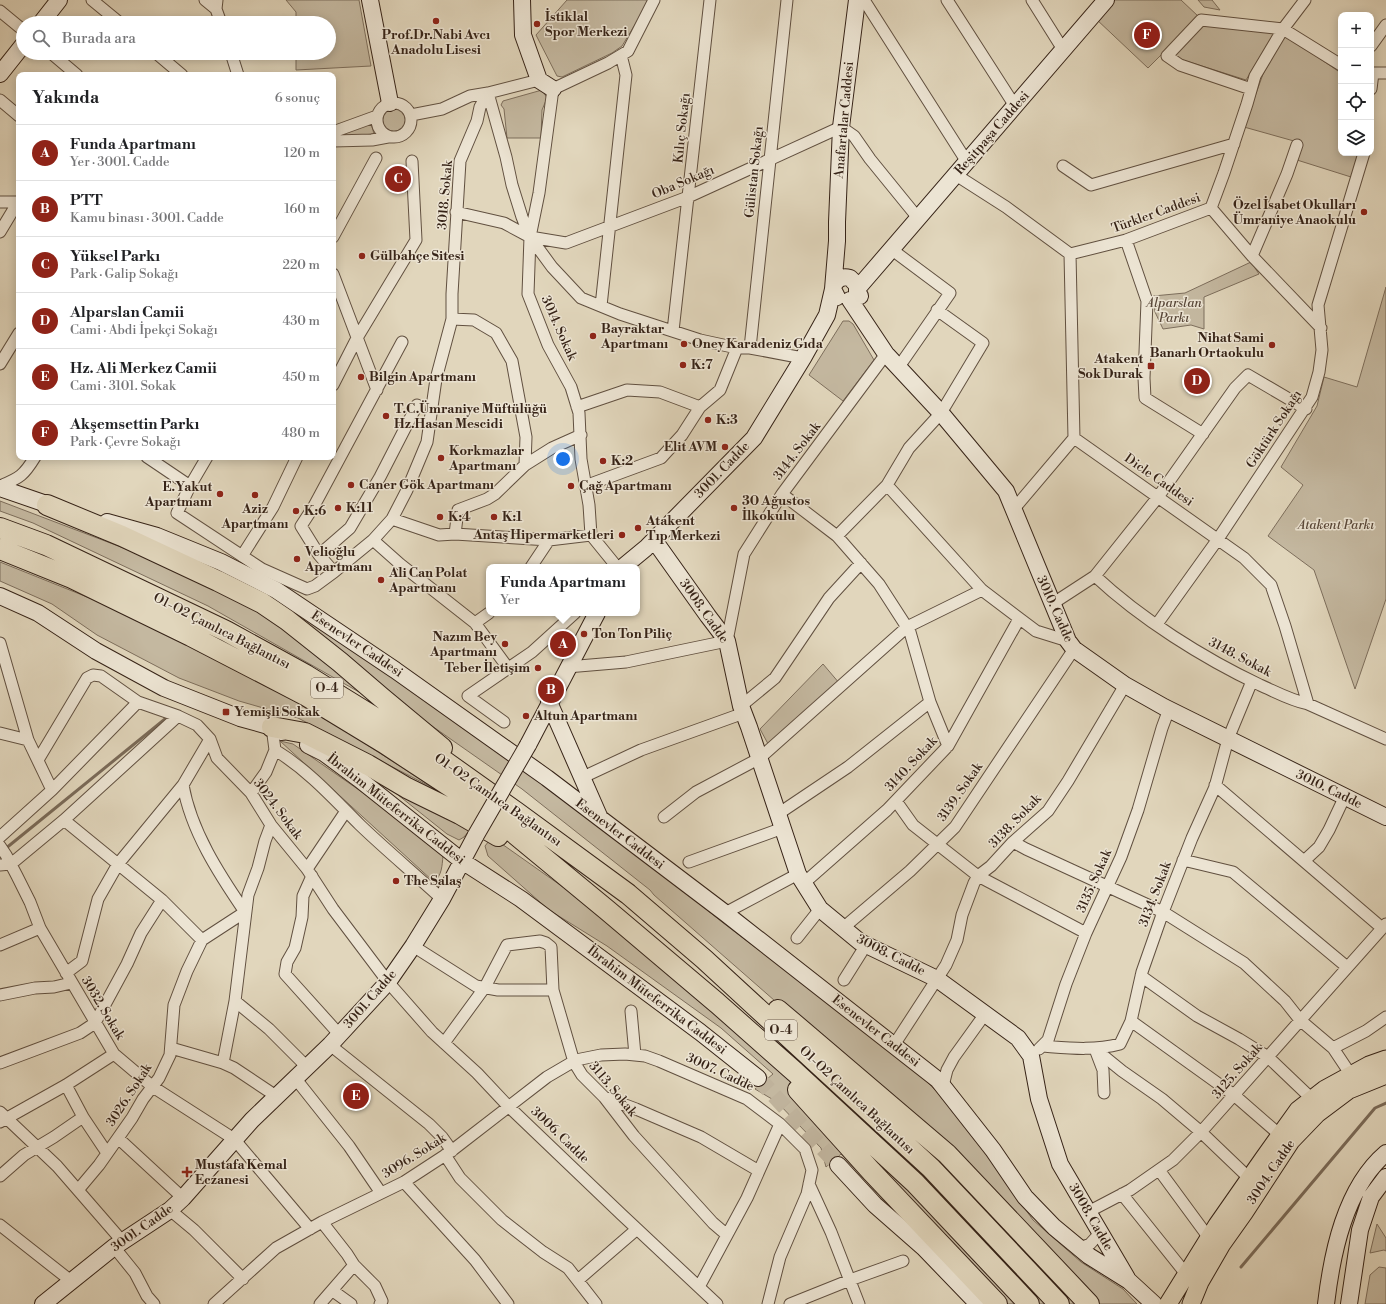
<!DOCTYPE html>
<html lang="tr">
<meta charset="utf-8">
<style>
body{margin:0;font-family:"Libre Bodoni",serif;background:#f6f6f6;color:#202124}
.controls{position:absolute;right:12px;top:12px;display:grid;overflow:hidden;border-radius:8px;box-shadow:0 2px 10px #0003}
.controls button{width:36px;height:36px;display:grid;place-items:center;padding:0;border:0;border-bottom:1px solid #e0e0e0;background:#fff;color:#202124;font:20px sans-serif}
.you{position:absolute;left:563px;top:459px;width:14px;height:14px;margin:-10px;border:3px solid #fff;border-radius:50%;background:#1a73e8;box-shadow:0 0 0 6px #1a73e833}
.badge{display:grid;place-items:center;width:26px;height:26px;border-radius:50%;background:#8f2418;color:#fff;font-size:13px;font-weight:700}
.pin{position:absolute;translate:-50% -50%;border:2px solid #fff;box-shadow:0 1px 4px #0006}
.popup{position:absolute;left:486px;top:564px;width:154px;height:52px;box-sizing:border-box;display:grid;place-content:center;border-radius:8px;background:#fff;filter:drop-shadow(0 1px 3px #0005);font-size:13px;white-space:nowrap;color:#757577}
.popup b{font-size:15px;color:#202124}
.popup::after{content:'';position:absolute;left:50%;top:100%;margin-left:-8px;border:8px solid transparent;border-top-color:#fff}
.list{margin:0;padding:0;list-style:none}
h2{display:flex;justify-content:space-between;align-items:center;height:52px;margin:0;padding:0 16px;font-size:17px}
h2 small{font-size:13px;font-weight:400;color:#757577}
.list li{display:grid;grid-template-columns:26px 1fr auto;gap:12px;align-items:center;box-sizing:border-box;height:56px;padding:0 16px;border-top:1px solid #e0e0e0}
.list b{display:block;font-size:15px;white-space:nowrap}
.list p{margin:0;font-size:13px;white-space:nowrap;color:#757577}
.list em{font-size:13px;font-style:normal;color:#757577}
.icon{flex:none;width:22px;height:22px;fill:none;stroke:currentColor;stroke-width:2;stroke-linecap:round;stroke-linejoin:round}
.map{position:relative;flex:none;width:1386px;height:1304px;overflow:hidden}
.search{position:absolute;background:#fff;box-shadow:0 2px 10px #0003;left:16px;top:16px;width:320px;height:44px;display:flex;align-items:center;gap:10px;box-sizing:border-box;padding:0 14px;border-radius:22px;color:#757577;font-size:15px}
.panel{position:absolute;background:#fff;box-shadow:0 2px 10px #0003;left:16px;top:72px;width:320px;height:388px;border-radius:8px}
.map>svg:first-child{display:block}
.green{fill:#c4b8a0;stroke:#7d6e5c}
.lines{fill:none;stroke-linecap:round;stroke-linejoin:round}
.stream{stroke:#7a6a58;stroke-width:3}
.secondary-tunnel{stroke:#bfb29b;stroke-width:16;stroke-dasharray:16 8;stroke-linecap:butt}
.street-casing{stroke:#615040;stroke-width:13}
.secondary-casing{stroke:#362317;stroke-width:18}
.primary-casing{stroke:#362317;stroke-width:19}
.highway-casing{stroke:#362317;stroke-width:22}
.street{stroke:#ece4d3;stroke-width:11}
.secondary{stroke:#ece4d3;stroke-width:16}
.primary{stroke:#e1d6bc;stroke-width:17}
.highway{stroke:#e1d6bc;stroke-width:20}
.secondary-bridge-casing{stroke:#362317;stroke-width:18;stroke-linecap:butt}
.secondary-bridge{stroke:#ece4d3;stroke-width:16}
.poi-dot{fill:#8f2418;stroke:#ece4d3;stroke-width:1.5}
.labels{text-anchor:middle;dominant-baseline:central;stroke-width:3;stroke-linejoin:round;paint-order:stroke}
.shield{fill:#ece4d3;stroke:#6d5d4f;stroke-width:1}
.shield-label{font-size:12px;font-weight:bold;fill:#362317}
.poi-label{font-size:13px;font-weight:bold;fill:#362317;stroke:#ece4d3;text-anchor:start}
.street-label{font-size:13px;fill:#362317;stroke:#ece4d3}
.park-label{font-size:13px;font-style:italic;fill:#5a4839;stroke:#ece4d3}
</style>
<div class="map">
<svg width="1386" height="1304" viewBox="0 0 1386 1304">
<rect width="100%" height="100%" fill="#e1d6bc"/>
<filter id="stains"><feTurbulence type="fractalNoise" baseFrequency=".005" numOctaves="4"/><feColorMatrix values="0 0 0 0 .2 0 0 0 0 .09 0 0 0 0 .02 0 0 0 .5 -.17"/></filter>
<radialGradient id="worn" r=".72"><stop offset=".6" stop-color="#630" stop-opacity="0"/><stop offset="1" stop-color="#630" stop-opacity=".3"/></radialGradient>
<path class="green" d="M286,0H359L371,66L296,70V53H329V23H296V12Z
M567,0H650L622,46L612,53L562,77L557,76L536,35Z
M1113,0H1181L1199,17L1148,68L1095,18Z
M1198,0H1212L1220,10L1204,7Z
M1204,22L1275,32L1246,80L1183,60L1173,54Z
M1285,35L1341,73V153H1360L1351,177L1297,160L1301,143L1244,127L1263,74Z
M542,90L547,98L542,110L541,138H507L504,109L501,105L503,101Z
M382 120a12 12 0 1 1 24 0a12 12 0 1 1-24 0Z
M371,123L374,134L333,137Z
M391,169L408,173L406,192L387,184Z
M1251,262L1259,274L1204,297V329L1191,325L1163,329L1155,312L1153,296L1185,293Z
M1386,287V599L1355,689L1314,570L1268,536L1303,485L1281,467L1317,406L1324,377L1357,387Z
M843,321H849L853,324L874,360L843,401L809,375Z
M0,501L155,560L250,603L373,700L208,606L33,523L0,511Z
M187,558L220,567L272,593L362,656L620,839L722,922L911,1066L938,1093L976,1140L1033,1220L1081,1262L1123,1289L1137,1304H1008L924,1237L887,1204L841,1154L826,1167L821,1148L777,1102L755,1089L773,1074L721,1028L607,946L549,910L488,856L485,846L492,837L597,911L747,1038L817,1106L907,1190L938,1162L863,1078L654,895L650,890L522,789L432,726L381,688Z
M0,562L117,609L291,699L355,737L435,789L298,718L239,701L179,678L97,635L52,604L0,581Z
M823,664L840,684L773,753L760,729Z
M280,741L293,744L369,797L443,856C442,866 442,875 434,882Z
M368,771L474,825L464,837L459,840L447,834Z
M1377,1224L1386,1238V1251L1384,1250L1370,1253Z
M1379,1267L1386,1268V1304H1365L1370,1275Z"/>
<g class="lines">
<path class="stream" d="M5,849L165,719
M1241,1267L1375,1108L1386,1103"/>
<path class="secondary-tunnel" d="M758,1078L838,1165"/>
<g class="street-casing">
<path id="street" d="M92,0L120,23
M205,0L216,9
M217,0L216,9L221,23
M864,0L967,162
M947,0L1015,106
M1032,0L1064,51
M0,11L23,30
M1371,46L1386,25
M51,53L77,75
M156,53L182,75
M231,53L238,75
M1371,73H1386
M1251,89L1180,65L1167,56L1201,20L1283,29L1341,65
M1371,89L1373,73
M488,93L506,157L512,185L522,217L530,237L528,294L548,345L571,387L579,413L581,459L589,505L591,535L617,567
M0,100L19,116
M377 120a17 17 0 1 1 34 0a17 17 0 1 1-34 0Z
M411,115L442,109L470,96L488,93L539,80
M333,132L377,116
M333,141L372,140L388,137
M1063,166L1091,185L1234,144
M956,175L1006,207L1070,254
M0,202H19
M1211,208L1252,256L1321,328
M456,212L504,223L530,237L566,243L688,197L841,127L854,136L870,159L918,218
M0,232L18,202
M333,237L376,158
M530,237L552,267L581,298L620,314L700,340L737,348H750L803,358
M530,237L539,193L553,89L608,63L628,51L654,0
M1126,240L1147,301L1144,378L1145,398L1203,434
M891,249L950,293L898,368
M1070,254L1126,240L1211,208L1224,173L1247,104L1255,76L1283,29L1305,0
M1070,254L1074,438
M1252,256L1287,174L1297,145
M333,274L377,390
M601,306L626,75L621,55
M452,319L474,320L496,333L512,361L526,437L525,465
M673,331L710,0
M750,348L787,0
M0,364L19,333
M333,385L357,338L416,240L412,161
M577,407L627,390L660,392L700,407
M1074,438L1244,558L1271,585L1285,626L1308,704
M147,457L190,486L177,513L262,569L307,589L315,586L334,572L373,540L392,519L407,490L427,442L436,379L452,319V294L460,161L477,121L480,107L488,93
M887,485L982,590L1036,631L1068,641
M0,486C20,478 24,475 35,457
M190,486L207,457
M585,486L661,458L682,435L700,407L720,390L737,348
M782,494L837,536L879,584L910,632L930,702L948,746
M1013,510L1074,438
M392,519L439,535L455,534L549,540L591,535
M455,534L458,510L487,499L495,494L525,465L552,448L581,435
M837,536L887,485L909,448L941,413L983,343L937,310
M373,540L400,564L475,623L508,668
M319,555L301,526L314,506L402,342
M242,556L273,507L297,457
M531,567L549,540
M334,572L319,555L350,528L380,477L417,405
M1095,576C1141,619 1203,658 1260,685C1276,692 1290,700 1308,704L1386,739
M1052,604L1095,576L1158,497L1235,388L1248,375L1306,409
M475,623L489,613
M1157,624L1218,539L1312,397L1319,372L1322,350L1318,305L1364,153
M0,643L28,740L52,790
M567,667L626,662L727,641L744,554L782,494L886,354
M741,706L775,678L829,598L861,563
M504,722L468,696L532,652L575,613
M0,733L28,740
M275,750C308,770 333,798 360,825C386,850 415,874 442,899
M38,760L87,678L93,675L101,676L138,702
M581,778L641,750L744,713
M1215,785L1382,928
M251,793L266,772L275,750L272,727
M896,801L913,825L978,876L1086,933
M778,814L848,767L930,702
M664,817L696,792L760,758L907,627L982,590
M64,820L162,900L202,940
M271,825L265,841L258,868L248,895L235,1001L269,1029L307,1067
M0,837L52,790L138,702L178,716
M1013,842L1026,849L1163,912L1244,963L1285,1001L1300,1020L1333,1048L1351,1075
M0,846L6,855L17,876L30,902L40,928L114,1054L153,1087L234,1139L310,1229
M1183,860L1233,872L1347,967
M1304,861L1319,847L1329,830L1345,796
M689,862L783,828
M0,865L11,864L64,820L178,716L197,725L210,739L217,758L251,793L271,825L307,869L333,909L388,982L432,1032L477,1073L508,1106L621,1214L717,1304
M307,869L346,811
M312,876L303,896L302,917L295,948L287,962L285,974L339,1034
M804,883L887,810L948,746L1019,619
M725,913L798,874
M843,928L910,871L955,827L1074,649
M797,938L820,909
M0,945L40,928
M413,946L476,986L498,990H553
M66,973L82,961L98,899L118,864L183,785L210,739
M1141,976L1197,1016L1239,1039L1268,1057L1312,1099
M844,980L866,945
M0,995L35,988L54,987L71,983
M631,1011L635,1055
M1131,1021L1234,1095L1280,1135
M444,1043L485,987L507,945L540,941L546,943L551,947L553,990L574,1062L582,1075L604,1097L634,1136L713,1223L727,1235
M330,1045L429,1124L442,1137L452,1151
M894,1045L946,965L957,940L962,915L974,883L978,876L991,866L1013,842L1048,811L1068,781L1125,685
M1042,1046C1069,1048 1093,1051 1120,1044L1131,1021L1142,972L1163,912L1192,838L1215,787L1228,739L1252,681
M171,1048L223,1063L234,1068L276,1096
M1333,1048L1366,1031L1386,1017
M1039,1049L1048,1040L1066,984L1086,933L1121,857L1138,810L1162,728L1169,709
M1095,1049L1122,1071L1162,1099L1201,1132L1249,1178
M1095,1049L1103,1070L1104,1093
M0,1063L80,1033L95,1023L127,964L141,933L162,900
M223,1063L235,1001
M295,1078L349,1146L381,1193
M66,1085L83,1117L107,1153
M943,1086L947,1070L954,1057L985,1014
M604,1097L636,1109L701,1137L759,1171
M0,1112L57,1166L123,1242
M0,1122L66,1085L114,1054
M118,1138L183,1198
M445,1155L460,1178L502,1220L543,1252L568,1268L596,1304
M1159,1170L1209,1238
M0,1176L24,1155L54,1137L83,1117
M404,1182L475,1260L508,1304
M809,1184L831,1232L859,1304
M78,1190L99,1165L132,1118L143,1099L159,1078L170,1055L174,1005L187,971L202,940L245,912C219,874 191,831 183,785
M1122,1194L1186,1274
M170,1210L194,1230L243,1279
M1088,1212L1130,1190L1173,1160L1201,1132L1386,924
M322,1222L347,1254L354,1265L375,1286L382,1301L380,1304
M0,1225L71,1281
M114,1247L135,1273L147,1296L154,1304
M1080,1248L1090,1244L1100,1233
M578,1280L637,1229
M699,1287L747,1198L780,1124
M333,1291L351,1304
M214,1304L276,1248L322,1222L404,1182L450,1152L547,1077L576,1060L601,1055L625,1054L645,1056L659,1061L747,1099L780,1124L805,1149L812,1170L807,1194L780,1257L768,1304
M320,1304L354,1265
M790,1304L850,1280L903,1261"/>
</g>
<g class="secondary-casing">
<path id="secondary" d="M370,0L390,103
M522,0L523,35L539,80L553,89
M41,23L59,0
M0,74L23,45
M834,285C837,279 842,276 850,278L857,285V292L860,296
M858,288L1106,0
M837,297L833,289L837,241V222L841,127L857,0
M850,300L886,354L941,413L1006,491L1068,641L1074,649L1125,685L1164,707L1386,817
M0,488L58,508
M107,522L157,536L221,562L276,590L395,670L547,778L725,913L938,1080L993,1150L1025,1197L1054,1227L1089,1256L1129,1281L1154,1304
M654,540L708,616L727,641L741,706L749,727L798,874L820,909L860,942L937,979L1018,1038L1031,1056L1039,1099L1060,1164L1127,1278
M623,567L646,548L754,438L803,358L827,315L833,289
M0,596L38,613L96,651L164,688L240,718L272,727L282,732
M549,702L599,816
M308,745L324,753L359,779L462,861L521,899L700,1032L758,1078
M528,745L597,613
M838,1165L875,1205L924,1248L978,1304
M43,1304L114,1247L170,1210L183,1198L252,1120L330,1045L388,982L413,946L442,899L476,835
M1326,1304C1332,1253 1345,1188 1386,1153
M1349,1304L1360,1230L1371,1197L1386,1177"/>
</g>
<g class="primary-casing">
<path id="primary" d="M1168,1304L1217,1225L1263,1159L1298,1110L1325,1089L1369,1065L1386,1059
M1191,1304L1200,1282L1222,1244L1244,1213L1291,1141L1317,1114L1349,1090L1386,1075"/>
</g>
<g class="highway-casing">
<path id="highway" d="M47,505L122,536L218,581L262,603L287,620L340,662L382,698L442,748
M0,528L46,545L226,631L306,675L440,758L516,812L628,894L704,959L931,1168L1059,1304
M0,549L72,578L191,636L305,695L384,743L486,810L607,910L717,1003L795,1072L915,1183L1029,1304
M272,727L305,733L368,765L407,788L460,814L498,836
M778,1010L947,1154L1089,1304
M798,1090L871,1171L997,1304"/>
</g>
<use href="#street" class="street"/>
<use href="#secondary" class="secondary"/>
<use href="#primary" class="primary"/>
<use href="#highway" class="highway"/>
<g class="secondary-bridge-casing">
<path id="secondary-bridge" d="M476,835L528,745"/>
</g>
<use href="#secondary-bridge" class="secondary-bridge"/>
</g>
<g class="poi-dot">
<circle cx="436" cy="21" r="4"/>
<circle cx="537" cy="24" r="4"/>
<circle cx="1364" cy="212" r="4"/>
<circle cx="362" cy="256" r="4"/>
<circle cx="593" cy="336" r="4"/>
<circle cx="684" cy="344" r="4"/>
<circle cx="1272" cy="345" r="4"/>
<circle cx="683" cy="365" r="4"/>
<rect x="1147" y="362" width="8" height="8" rx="2"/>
<circle cx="361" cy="377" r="4"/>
<circle cx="386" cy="416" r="4"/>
<circle cx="708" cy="420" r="4"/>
<circle cx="725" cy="447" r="4"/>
<circle cx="441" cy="458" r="4"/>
<circle cx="603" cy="461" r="4"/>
<circle cx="351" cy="485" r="4"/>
<circle cx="571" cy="486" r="4"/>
<circle cx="220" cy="494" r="4"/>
<circle cx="255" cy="495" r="4"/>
<circle cx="338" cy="508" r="4"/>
<circle cx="734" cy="508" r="4"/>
<circle cx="296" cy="511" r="4"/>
<circle cx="440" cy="517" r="4"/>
<circle cx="494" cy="517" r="4"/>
<circle cx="638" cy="528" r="4"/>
<circle cx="622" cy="535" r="4"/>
<circle cx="297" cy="559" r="4"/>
<circle cx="381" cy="580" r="4"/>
<circle cx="584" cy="634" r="4"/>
<circle cx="505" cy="644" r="4"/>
<circle cx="538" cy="668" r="4"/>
<rect x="222" y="708" width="8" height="8" rx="2"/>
<circle cx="526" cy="716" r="4"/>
<circle cx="396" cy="881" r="4"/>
<path d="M185 1166h4v4h4v4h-4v4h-4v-4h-4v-4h4z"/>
</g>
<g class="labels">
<g class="shield">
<rect x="311" y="678" width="32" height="20" rx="3"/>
<rect x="765" y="1020" width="32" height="20" rx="3"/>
</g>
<g class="shield-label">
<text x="327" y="688">O-4</text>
<text x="781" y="1030">O-4</text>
</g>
<g class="poi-label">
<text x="545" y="17">İstiklal<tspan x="545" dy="15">Spor Merkezi</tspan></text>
<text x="436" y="35" text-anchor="middle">Prof.Dr.Nabi Avcı<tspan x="436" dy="15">Anadolu Lisesi</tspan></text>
<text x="1356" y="205" text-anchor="end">Özel İsabet Okulları<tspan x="1356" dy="15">Ümraniye Anaokulu</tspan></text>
<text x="370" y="256">Gülbahçe Sitesi</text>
<text x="601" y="329">Bayraktar<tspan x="601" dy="15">Apartmanı</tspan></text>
<text x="1264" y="338" text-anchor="end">Nihat Sami<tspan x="1264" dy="15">Banarlı Ortaokulu</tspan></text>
<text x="692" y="344">Oney Karadeniz Gıda</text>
<text x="1143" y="359" text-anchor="end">Atakent<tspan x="1143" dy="15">Sok Durak</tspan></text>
<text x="691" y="365">K:7</text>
<text x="369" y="377">Bilgin Apartmanı</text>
<text x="394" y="409">T.C.Ümraniye Müftülüğü<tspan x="394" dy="15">Hz.Hasan Mescidi</tspan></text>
<text x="716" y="420">K:3</text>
<text x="717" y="447" text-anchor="end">Elit AVM</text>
<text x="449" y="451">Korkmazlar<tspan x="449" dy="15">Apartmanı</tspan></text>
<text x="611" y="461">K:2</text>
<text x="359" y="485">Caner Gök Apartmanı</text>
<text x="579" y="486">Çağ Apartmanı</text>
<text x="212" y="487" text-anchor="end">E.Yakut<tspan x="212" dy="15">Apartmanı</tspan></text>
<text x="742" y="501">30 Ağustos<tspan x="742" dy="15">İlkokulu</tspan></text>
<text x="346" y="508">K:11</text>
<text x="255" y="509" text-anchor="middle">Aziz<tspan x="255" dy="15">Apartmanı</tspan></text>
<text x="304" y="511">K:6</text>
<text x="448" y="517">K:4</text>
<text x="502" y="517">K:1</text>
<text x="646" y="521">Atakent<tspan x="646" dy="15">Tıp Merkezi</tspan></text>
<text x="614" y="535" text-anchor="end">Antaş Hipermarketleri</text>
<text x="305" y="552">Velioğlu<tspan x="305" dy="15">Apartmanı</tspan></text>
<text x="389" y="573">Ali Can Polat<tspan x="389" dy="15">Apartmanı</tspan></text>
<text x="592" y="634">Ton Ton Piliç</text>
<text x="497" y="637" text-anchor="end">Nazım Bey<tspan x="497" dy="15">Apartmanı</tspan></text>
<text x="530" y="668" text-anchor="end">Teber İletişim</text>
<text x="234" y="712">Yemişli Sokak</text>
<text x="534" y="716">Altun Apartmanı</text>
<text x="404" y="881">The Salaş</text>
<text x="195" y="1165">Mustafa Kemal<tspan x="195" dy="15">Eczanesi</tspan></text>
</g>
<g class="street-label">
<text transform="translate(844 120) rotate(-85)">Anafartalar Caddesi</text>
<text transform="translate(682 128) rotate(-84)">Kılıç Sokağı</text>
<text transform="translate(992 133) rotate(-49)">Reşitpaşa Caddesi</text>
<text transform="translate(754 172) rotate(-84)">Gülistan Sokağı</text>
<text transform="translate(683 182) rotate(-23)">Oba Sokağı</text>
<text transform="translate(445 195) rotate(-85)">3018. Sokak</text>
<text transform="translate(1156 213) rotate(-20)">Türkler Caddesi</text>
<text transform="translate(559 328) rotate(66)">3014. Sokak</text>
<text transform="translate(1274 429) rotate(-57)">Göktürk Sokağı</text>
<text transform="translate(797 451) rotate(-53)">3144. Sokak</text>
<text transform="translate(722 470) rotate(-46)">3001. Cadde</text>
<text transform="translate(1159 480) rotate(35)">Dicle Caddesi</text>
<text transform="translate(1055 609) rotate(66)">3010. Cadde</text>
<text transform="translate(704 611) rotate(55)">3008. Cadde</text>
<text transform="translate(222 631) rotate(27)">O1-O2 Çamlıca Bağlantısı</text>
<text transform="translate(357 644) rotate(34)">Esenevler Caddesi</text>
<text transform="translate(1240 657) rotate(28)">3148. Sokak</text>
<text transform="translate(911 764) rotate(-47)">3140. Sokak</text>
<text transform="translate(1329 789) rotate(26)">3010. Cadde</text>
<text transform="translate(960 792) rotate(-55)">3139. Sokak</text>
<text transform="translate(498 800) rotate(35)">O1-O2 Çamlıca Bağlantısı</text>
<text transform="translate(278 809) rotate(53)">3024. Sokak</text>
<text transform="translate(396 809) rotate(38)">İbrahim Müteferrika Caddesi</text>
<text transform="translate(1015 821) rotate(-46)">3138. Sokak</text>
<text transform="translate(620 834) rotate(37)">Esenevler Caddesi</text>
<text transform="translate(1094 881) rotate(-66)">3135. Sokak</text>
<text transform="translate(1155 894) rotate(-69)">3134. Sokak</text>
<text transform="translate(891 955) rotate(27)">3008. Cadde</text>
<text transform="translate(370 999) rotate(-49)">3001. Cadde</text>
<text transform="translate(657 1000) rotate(37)">İbrahim Müteferrika Caddesi</text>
<text transform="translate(103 1008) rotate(59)">3032. Sokak</text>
<text transform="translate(876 1031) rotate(38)">Esenevler Caddesi</text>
<text transform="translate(1237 1071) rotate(-49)">3125. Sokak</text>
<text transform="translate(720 1072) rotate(25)">3007. Cadde</text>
<text transform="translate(613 1089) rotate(50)">3113. Sokak</text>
<text transform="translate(129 1095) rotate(-57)">3026. Sokak</text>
<text transform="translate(857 1100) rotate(43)">O1-O2 Çamlıca Bağlantısı</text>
<text transform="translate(560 1135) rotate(44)">3006. Cadde</text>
<text transform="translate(414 1156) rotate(-32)">3096. Sokak</text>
<text transform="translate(1271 1172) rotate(-56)">3004. Cadde</text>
<text transform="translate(1091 1217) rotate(60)">3008. Cadde</text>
<text transform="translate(142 1228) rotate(-35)">3001. Cadde</text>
</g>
<g class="park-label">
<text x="1174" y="303">Alparslan<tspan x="1174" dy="15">Parkı</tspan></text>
<text x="1336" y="525">Atakent Parkı</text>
</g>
</g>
<rect width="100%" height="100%" filter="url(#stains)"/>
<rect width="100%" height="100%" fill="url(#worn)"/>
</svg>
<div class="controls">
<button>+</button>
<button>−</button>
<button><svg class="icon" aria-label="locate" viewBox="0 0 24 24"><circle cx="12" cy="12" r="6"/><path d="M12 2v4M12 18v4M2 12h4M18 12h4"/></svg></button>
<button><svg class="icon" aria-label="layers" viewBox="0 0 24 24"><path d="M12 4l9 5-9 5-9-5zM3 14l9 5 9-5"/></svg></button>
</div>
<div class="you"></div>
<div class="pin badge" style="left:563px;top:644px">A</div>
<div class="popup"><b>Funda Apartmanı</b>Yer</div>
<div class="pin badge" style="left:551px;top:690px">B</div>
<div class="pin badge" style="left:398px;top:179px">C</div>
<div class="pin badge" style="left:1197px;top:381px">D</div>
<div class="pin badge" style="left:356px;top:1096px">E</div>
<div class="pin badge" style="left:1147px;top:35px">F</div>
<div class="search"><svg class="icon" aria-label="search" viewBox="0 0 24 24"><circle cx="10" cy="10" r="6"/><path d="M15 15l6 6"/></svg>Burada ara</div>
<section class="panel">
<h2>Yakında<small>6 sonuç</small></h2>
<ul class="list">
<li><span class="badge">A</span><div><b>Funda Apartmanı</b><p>Yer · 3001. Cadde</p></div><em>120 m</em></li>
<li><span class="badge">B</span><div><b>PTT</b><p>Kamu binası · 3001. Cadde</p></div><em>160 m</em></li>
<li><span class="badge">C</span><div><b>Yüksel Parkı</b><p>Park · Galip Sokağı</p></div><em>220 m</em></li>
<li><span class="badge">D</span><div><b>Alparslan Camii</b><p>Cami · Abdi İpekçi Sokağı</p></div><em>430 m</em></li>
<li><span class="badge">E</span><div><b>Hz. Ali Merkez Camii</b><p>Cami · 3101. Sokak</p></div><em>450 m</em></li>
<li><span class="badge">F</span><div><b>Akşemsettin Parkı</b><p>Park · Çevre Sokağı</p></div><em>480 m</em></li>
</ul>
</section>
</div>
